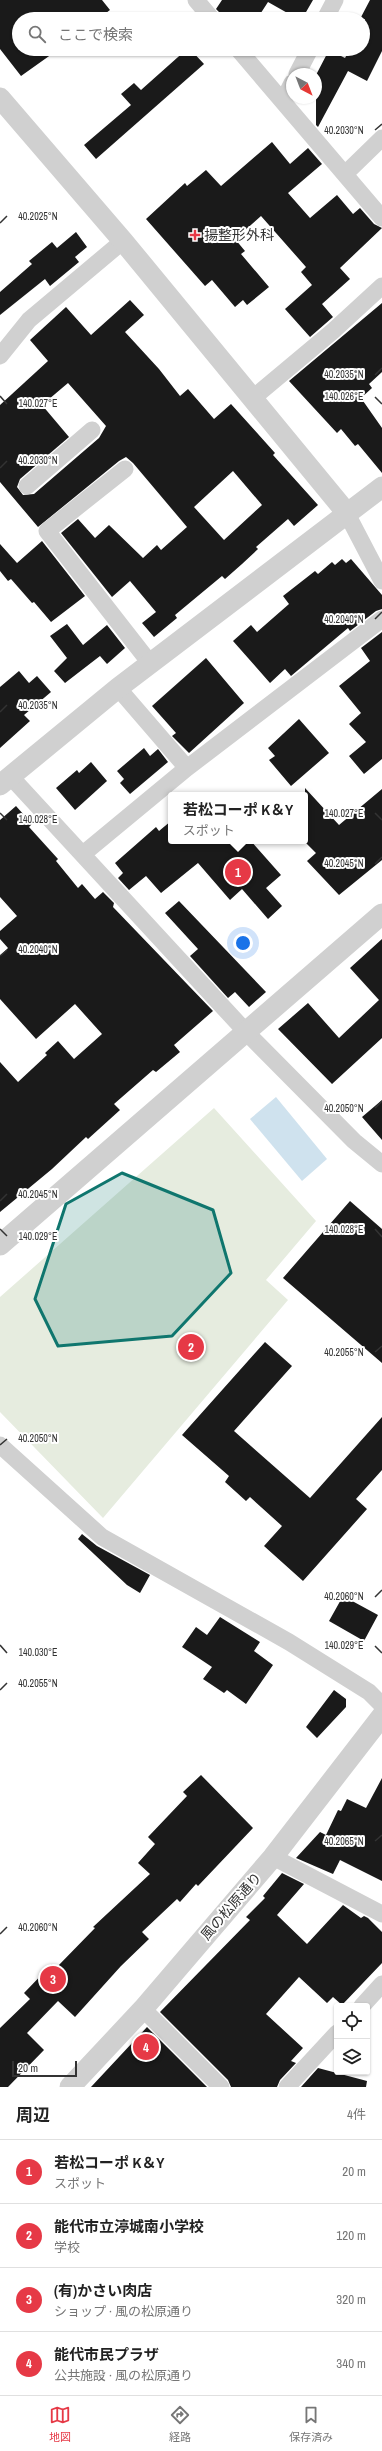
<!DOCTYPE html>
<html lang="ja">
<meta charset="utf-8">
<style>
body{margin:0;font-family:"Archivo Narrow","Noto Sans JP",sans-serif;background:#f2f2f2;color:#222}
.controls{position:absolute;right:12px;bottom:12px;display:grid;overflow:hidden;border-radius:4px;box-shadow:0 1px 3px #0004}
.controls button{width:36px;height:36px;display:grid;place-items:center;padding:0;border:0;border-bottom:1px solid #e0e0e0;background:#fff;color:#222;font:20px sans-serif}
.compass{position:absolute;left:286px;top:68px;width:36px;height:36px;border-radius:50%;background:#fff;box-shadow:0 1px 3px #0004;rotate:138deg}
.scale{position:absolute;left:12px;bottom:10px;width:65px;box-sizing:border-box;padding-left:4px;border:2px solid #333;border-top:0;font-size:11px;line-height:14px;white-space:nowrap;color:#333;-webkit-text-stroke:3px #fff;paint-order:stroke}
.you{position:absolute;left:243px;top:943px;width:14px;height:14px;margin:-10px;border:3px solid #fff;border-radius:50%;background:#1a73e8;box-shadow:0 0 0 6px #1a73e833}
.badge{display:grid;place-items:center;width:26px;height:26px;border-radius:50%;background:#e63946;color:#fff;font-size:13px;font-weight:700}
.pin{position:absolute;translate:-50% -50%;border:2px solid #fff;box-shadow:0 1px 4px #0006}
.popup{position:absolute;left:168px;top:792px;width:140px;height:52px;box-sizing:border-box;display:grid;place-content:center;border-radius:4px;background:#fff;filter:drop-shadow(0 1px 3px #0005);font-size:13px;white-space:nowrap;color:#767676}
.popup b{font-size:15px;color:#222}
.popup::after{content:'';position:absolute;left:50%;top:100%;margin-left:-8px;border:8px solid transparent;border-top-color:#fff}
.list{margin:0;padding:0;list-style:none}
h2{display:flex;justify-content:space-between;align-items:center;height:52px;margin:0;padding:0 16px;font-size:17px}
h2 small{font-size:13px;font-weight:400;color:#767676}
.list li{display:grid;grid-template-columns:26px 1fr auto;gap:12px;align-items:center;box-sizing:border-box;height:64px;padding:0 16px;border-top:1px solid #e0e0e0}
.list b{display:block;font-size:15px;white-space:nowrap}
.list p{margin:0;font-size:13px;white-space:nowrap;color:#767676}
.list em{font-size:13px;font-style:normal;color:#767676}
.icon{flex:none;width:22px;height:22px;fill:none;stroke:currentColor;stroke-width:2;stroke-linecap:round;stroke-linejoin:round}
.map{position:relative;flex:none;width:382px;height:2087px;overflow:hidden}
.search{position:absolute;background:#fff;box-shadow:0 1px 3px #0004;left:12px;right:12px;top:12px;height:44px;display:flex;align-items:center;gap:10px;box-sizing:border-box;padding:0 14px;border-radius:22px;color:#767676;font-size:15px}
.sheet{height:308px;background:#fff}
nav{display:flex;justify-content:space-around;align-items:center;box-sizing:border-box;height:56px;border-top:1px solid #e0e0e0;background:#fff;font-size:11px;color:#767676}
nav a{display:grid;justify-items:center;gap:2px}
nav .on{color:#e63946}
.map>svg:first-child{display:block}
.green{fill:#e6ecdf}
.water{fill:#cfe2ee}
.building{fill:#1a1a1a;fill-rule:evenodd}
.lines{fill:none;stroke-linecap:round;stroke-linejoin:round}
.minor{stroke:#d0d0d0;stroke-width:17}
.tertiary{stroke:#d0d0d0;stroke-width:21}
.marked{fill:#0f766e;fill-opacity:0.2;stroke:#0f766e;stroke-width:3;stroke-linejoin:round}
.ticks{fill:none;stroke:#333;stroke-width:1.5}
.poi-dot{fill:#e63946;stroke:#fff;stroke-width:1.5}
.labels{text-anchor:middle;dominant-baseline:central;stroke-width:4;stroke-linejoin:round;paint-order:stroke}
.poi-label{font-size:14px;fill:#333;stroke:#fff;text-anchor:start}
.street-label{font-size:14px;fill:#333;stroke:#fff}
.ticks-label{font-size:10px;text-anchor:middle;fill:#333;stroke:#fff;stroke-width:4;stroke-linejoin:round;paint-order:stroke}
</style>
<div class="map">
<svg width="382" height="2087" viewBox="0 0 382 2087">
<rect width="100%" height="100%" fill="#fff"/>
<path class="green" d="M214,1108L316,1221L266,1280L288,1300L103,1518L0,1412V1297Z"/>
<path class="water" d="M276,1097L327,1159L302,1181L250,1119Z"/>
<path class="building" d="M0,0H102L110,10L98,19H19V49H59L21,76L0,49Z
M222,0H313L302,19H298L268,2L257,19H226L216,9Z
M370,0H382V51L367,81L348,71L318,127L316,125V75L329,50L345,58L350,49H363V24L365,19H360Z
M187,49H190L204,64L96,159L84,145L131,105L121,94L134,83L141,90Z
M272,142L290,164L308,148L322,164L288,193L310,218L337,195L353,214L360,208L374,224L382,228L340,268L350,279L322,304L333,317L310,337L285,309L312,285L301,272L306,267L261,216L235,239L245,251L241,254L269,287L247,305L243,300L235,307L212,280L205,286L146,219L185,183L187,186L206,170L221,186Z
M76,232L87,247L75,257L79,262L50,286L45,279L0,315V292L32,264L29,261L52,242L57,248Z
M130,300L144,315L125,332L159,369L180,396L188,389L214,419L231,404L275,453L273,455L318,505L294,526L288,519L256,547L258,549L242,564L225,579L222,576L175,615L177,618L154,637L142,623L156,612L130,581L112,597L61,533L78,519L95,538L109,525L143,558L157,545L161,550L187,527L133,463L126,457L119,461L38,527L0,482V405L48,361L30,340L66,307L91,335ZM68,383L106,426L99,438L34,494L23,495L17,487L20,479L69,437L42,405ZM233,471L262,505L224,540L194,507Z
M382,303V372L369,384L372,388L361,398L382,428V473L358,444L355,446L341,429L337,433L289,381Z
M42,541L85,596L51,622L34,602L32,603L11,579L8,581L0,571V544L17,563Z
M342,559L346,563L351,559L382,595V609L376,611L350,631L348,628L291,676L285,669L270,683L233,641L251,625L257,632L289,604L283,596L315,571L318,574L332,562L335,565Z
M67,624L83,645L107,625L125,648L107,664L100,656L65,683L54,671L67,658L50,636Z
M382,632V759L364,774L349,756L366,742L349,724L361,713L339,686L370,661L361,648Z
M206,658L244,703L189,753L172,736L176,733L152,706Z
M19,671L29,683L37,676L51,692L24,715L30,721L0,748V687Z
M299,719L329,753L291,786L269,760L275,756L268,748Z
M144,748L150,756L158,749L168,762L130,794L120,783L124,779L117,771Z
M91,762L107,781L75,810L56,788L77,770L79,773Z
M305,788L339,825L382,789V860L339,895L307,861L316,853L305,842Z
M16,806L32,824L29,827L58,859L56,861L78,888L82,884L95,899L103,892L114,903L113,907L213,1011L174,1045L180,1052L156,1072L153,1070L114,1104L120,1110L88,1139L86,1137L52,1169L0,1212V1062L18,1082L47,1055L45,1053L58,1041L74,1059L102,1034L75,1004L36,1039L0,999V956L8,948L0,939V931L17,916L0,897V820Z
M171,821V841H251L281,875L266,888L282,906L268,919L242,889L230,900L198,863L161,893L146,876L129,890L118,878L123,873L115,863L156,827L159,831Z
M179,901L266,992L249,1007L235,992L228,998L190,956L198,949L165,913Z
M382,939V1038L332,1084L278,1029L308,1003L339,1038L379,1000L350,968Z
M382,1100V1140L362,1117Z
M350,1201L382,1229V1363L283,1278Z
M265,1342L292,1366L234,1431L310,1498L382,1417V1470L356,1499L367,1509L303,1581L264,1546L282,1526L250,1497L246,1501L225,1482L229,1476L182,1435Z
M82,1534L97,1546L150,1575L140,1593L127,1585L78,1539Z
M343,1596L378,1615L364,1641L329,1621Z
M220,1617L260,1642L254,1651L273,1665L246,1704L227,1690L224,1693L203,1679L212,1667L182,1647L196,1627L207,1635Z
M334,1690L346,1699V1707L317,1738L306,1727Z
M201,1775L253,1828L198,1886L196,1884L180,1902L177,1899L142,1932L149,1939L121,1966L75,2017L58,2001L27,2033L44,2050L8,2087H0V2028L30,1999L24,1993L52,1964L56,1968L95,1928L93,1927L150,1874L138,1863L155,1844L148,1837L187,1796L183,1792Z
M382,1778V1881L340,1860L333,1874L296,1858L320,1832L326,1835L338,1810L341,1811L347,1799L366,1808Z
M282,1873L304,1884L277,1915L307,1944L343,1905L361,1918L364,1916L368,1918L382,1932V1963L342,2005L333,1997L327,2003L299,1977L266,2014L303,2048L291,2061L296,2063L280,2080L277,2087H231L228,2080L160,2012L250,1920L246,1917L265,1898L263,1896Z
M147,2027L207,2087H91Z
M318,2068L367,2081L366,2087H301Z"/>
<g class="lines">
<path class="minor" d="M196,0L212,19
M325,19L335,0
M238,49L382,218
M297,74L310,49
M283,101L292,83
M345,174L382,138
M0,356L29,320L123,241
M253,398L333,331L382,286
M125,469L47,531L150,663
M27,486L92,430
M346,512L382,581
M118,688L187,768
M11,777L247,1033L354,1141L382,1164
M83,854L187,768L382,619
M0,1445L102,1537L289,1642L369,1692L382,1705
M273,1857L382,1914
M362,2006L382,1984
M143,2009L221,2087
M287,2087L337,2033"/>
<path class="tertiary" d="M0,98L123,241L346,512
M0,785L118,688L382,487
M0,1245L382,914
M70,2087L143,2009L273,1857L382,1716"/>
</g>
<path class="marked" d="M122,1173L213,1210L231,1273L172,1336L58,1346L35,1299L66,1204Z"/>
<path class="ticks" d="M375,130L382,124M0,223L7,216M375,375L382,368M0,396L7,404M375,397L382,404M0,468L7,461M375,619L382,612M0,712L7,705M0,813L7,820M375,813L382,820M375,864L382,857M0,956L7,950M375,1108L382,1101M0,1201L7,1194M0,1229L7,1236M375,1229L382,1237M375,1352L382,1346M0,1445L7,1439M375,1597L382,1590M0,1645L7,1653M375,1646L382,1653M0,1690L7,1683M375,1841L382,1835M0,1934L7,1927"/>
<path class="poi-dot" d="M193 229h4v4h4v4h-4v4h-4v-4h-4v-4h4z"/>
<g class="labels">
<g class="poi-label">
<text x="204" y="235">揚整形外科</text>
</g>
<g class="street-label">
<text transform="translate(231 1906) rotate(-49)">風の松原通り</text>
</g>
</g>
<g class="ticks-label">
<text x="344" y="134">40.2030°N</text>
<text x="38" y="220">40.2025°N</text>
<text x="344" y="378">40.2035°N</text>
<text x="344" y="400">140.026°E</text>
<text x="38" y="407">140.027°E</text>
<text x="38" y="464">40.2030°N</text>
<text x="344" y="623">40.2040°N</text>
<text x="38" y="709">40.2035°N</text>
<text x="344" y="817">140.027°E</text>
<text x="38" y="823">140.028°E</text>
<text x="344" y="867">40.2045°N</text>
<text x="38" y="953">40.2040°N</text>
<text x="344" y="1112">40.2050°N</text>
<text x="38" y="1198">40.2045°N</text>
<text x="344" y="1233">140.028°E</text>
<text x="38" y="1240">140.029°E</text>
<text x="344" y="1356">40.2055°N</text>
<text x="38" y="1442">40.2050°N</text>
<text x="344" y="1600">40.2060°N</text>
<text x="344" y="1649">140.029°E</text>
<text x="38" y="1656">140.030°E</text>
<text x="38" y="1687">40.2055°N</text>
<text x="344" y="1845">40.2065°N</text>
<text x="38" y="1931">40.2060°N</text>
</g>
</svg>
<div class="controls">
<button><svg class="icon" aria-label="locate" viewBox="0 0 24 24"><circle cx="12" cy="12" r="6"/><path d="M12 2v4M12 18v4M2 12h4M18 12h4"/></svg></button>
<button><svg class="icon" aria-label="layers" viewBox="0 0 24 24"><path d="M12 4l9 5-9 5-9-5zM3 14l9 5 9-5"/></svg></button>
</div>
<svg class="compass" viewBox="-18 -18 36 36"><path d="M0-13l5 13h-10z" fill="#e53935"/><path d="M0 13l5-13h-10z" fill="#767676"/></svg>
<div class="scale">20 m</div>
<div class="you"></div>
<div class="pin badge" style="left:238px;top:872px">1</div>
<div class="popup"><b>若松コーポ K＆Y</b>スポット</div>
<div class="pin badge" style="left:191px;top:1347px">2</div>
<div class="pin badge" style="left:53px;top:1979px">3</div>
<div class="pin badge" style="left:146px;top:2047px">4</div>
<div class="search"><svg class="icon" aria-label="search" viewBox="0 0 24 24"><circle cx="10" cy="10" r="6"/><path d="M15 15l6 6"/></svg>ここで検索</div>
</div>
<section class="sheet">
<h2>周辺<small>4件</small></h2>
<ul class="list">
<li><span class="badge">1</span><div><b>若松コーポ K＆Y</b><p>スポット</p></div><em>20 m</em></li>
<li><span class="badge">2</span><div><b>能代市立渟城南小学校</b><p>学校</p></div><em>120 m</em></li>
<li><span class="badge">3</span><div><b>(有)かさい肉店</b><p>ショップ · 風の松原通り</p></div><em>320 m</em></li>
<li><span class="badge">4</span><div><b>能代市民プラザ</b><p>公共施設 · 風の松原通り</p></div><em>340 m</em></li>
</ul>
</section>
<nav>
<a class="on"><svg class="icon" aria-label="map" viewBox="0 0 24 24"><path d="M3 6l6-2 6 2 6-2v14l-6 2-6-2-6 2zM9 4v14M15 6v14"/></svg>地図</a>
<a><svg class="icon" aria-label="directions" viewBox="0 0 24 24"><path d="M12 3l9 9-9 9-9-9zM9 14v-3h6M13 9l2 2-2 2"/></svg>経路</a>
<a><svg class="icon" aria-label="saved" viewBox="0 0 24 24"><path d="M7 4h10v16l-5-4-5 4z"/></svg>保存済み</a>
</nav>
